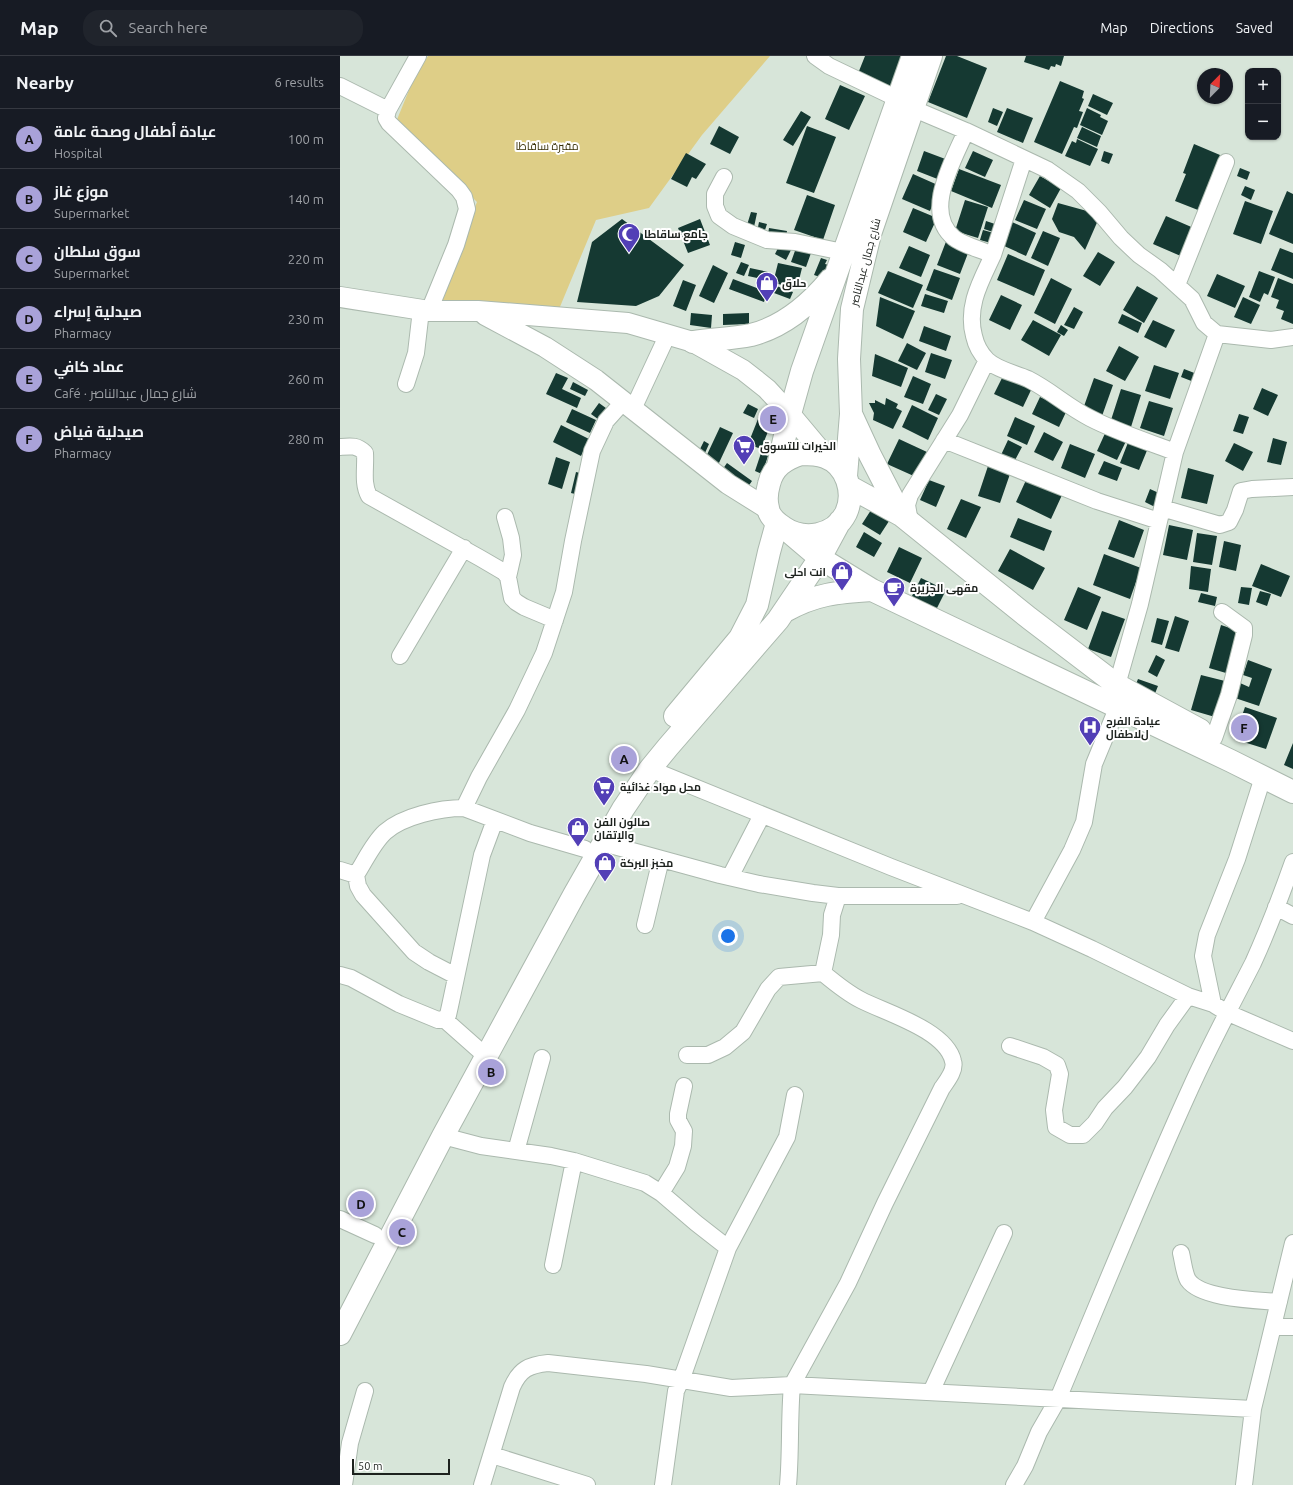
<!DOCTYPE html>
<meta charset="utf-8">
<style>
body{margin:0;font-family:Ubuntu,Cairo,sans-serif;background:#20242c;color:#f1f3f6}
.controls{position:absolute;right:12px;top:12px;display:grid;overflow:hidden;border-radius:8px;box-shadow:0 1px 3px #0004}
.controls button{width:36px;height:36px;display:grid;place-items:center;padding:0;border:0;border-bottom:1px solid #363941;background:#171b24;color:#f1f3f6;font:20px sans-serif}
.compass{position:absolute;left:857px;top:12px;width:36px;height:36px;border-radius:50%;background:#171b24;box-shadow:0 1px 3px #0004;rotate:24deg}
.scale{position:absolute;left:12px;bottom:10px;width:98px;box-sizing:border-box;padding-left:4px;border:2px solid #1d221e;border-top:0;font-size:11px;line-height:14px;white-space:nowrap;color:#1d221e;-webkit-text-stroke:3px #fff;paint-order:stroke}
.you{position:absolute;left:388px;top:880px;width:14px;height:14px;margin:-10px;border:3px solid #fff;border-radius:50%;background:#1a73e8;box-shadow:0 0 0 6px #1a73e833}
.badge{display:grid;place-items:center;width:26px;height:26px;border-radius:50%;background:#a9a2d9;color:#111;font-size:13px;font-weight:700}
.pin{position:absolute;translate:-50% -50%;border:2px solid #fff;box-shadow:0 1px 4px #0006}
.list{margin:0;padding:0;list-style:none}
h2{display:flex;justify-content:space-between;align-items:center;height:52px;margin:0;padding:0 16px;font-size:17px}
h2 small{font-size:13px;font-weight:400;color:#9ea1a6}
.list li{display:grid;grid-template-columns:26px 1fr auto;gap:12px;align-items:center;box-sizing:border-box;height:60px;padding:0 16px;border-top:1px solid #363941}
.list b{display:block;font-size:15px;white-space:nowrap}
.list p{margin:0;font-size:13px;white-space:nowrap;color:#9ea1a6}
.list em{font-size:13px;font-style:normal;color:#9ea1a6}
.icon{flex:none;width:22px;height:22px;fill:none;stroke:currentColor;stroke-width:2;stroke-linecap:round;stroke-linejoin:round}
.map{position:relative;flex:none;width:953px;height:1429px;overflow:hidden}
header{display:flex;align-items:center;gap:24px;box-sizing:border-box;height:56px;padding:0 20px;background:#171b24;border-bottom:1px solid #363941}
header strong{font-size:19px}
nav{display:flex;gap:22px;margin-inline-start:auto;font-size:14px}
.search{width:280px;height:36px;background:#20242c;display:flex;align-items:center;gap:10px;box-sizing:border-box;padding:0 14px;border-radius:16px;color:#9ea1a6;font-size:15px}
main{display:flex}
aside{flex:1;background:#171b24}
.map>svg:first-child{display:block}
.green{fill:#dece87}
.building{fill:#153932}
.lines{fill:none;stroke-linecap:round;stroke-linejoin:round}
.minor-casing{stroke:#abb9ae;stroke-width:18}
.tertiary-casing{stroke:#abb9ae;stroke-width:22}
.secondary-casing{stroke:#abb9ae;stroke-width:24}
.minor{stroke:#fff;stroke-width:16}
.tertiary{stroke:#fff;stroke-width:20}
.secondary{stroke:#fff;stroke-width:22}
.labels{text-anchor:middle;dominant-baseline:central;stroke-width:4;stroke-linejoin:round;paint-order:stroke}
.park-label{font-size:11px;fill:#372f07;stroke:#fff}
.poi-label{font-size:11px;font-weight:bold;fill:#1d221e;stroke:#fff;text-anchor:start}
.street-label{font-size:11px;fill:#1d221e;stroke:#fff}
</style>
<header>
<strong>Map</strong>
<div class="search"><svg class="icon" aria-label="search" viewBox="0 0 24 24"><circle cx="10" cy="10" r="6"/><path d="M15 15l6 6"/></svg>Search here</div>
<nav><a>Map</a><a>Directions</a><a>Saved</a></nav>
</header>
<main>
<aside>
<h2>Nearby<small>6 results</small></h2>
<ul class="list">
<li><span class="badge">A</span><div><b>عيادة أطفال وصحة عامة</b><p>Hospital</p></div><em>100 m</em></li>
<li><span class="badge">B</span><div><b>موزع غاز</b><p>Supermarket</p></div><em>140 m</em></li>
<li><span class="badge">C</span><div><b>سوق سلطان</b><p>Supermarket</p></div><em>220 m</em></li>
<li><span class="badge">D</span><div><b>صيدلية إسراء</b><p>Pharmacy</p></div><em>230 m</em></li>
<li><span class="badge">E</span><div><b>عماد كافي</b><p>Café · شارع جمال عبدالناصر</p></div><em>260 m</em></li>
<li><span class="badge">F</span><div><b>صيدلية فياض</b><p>Pharmacy</p></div><em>280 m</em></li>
</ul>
</aside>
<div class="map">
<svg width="953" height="1429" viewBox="0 0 953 1429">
<rect width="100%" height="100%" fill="#d7e5d9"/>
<path class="green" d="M88,0H430L362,79L309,152L256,164L217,258L94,248L137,146L56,66L76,17Z"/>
<path class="building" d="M525,0H562L551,32L517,20Z
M606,0H617L647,12L627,62L588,46Z
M686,0H724L721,10L716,8L715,11L711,10L709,14L684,6Z
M720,25L744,35L742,42L744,43L739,55L743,56L737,72L734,71L722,98L694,86Z
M500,29L525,40L509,74L485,63Z
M753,38L773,47L767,59L748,50Z
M653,52L663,56L657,70L648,66Z
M667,52L693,62L683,87L657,76Z
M747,52L761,59L760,61L768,65L762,79L740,69Z
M461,55L471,61L453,90L443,84Z
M379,70L399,81L390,98L370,88Z
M467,70L496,81L474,137L446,127Z
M742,71L761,80L757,91L737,82Z
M737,83L758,93L750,110L725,100L732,85L736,87Z
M854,88L880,99L858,154L835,145L846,118L843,117Z
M584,95L608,104L600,124L577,115Z
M633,95L653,104L645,121L625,112Z
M764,95L773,98L769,108L761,105Z
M346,97L366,108L356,123L352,121L347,131L331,123Z
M900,112L910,116L907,124L897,120Z
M619,113L661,129L652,152L611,135Z
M573,118L600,130L590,155L562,143Z
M700,120L721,132L710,152L689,139Z
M905,130L915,134L911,144L901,139Z
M947,135L953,138V188L929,178Z
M467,139L495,149L483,184L454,174Z
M625,144L648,151L638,182L615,175Z
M684,144L706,153L697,173L675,164Z
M905,145L933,155L921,188L893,178Z
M718,147L747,155L759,162L745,194L734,181L719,176L712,163Z
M573,152L597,162L586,186L563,176Z
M411,156L417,157L414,171L407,169Z
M826,160L856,173L843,201L813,188Z
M282,163L344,209L319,240L296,250L237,246L252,186Z
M360,163L370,189L348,197L338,172Z
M646,165L658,169L656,177L644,173Z
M419,166L427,168L425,174L418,171Z
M672,166L696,177L686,200L662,189Z
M429,172L447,175L446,181L428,178Z
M643,174L654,177L651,187L640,184Z
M703,175L720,182L708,210L691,202Z
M607,183L630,192L620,218L597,209Z
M395,186L405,189L401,202L391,199Z
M440,188L451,194L446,204L435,198Z
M569,190L590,199L581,221L559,212Z
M456,192L471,197L466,211L451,206Z
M940,192L953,197V223L931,214Z
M758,196L775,206L760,230L743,220Z
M668,198L705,214L694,240L657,224Z
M481,202L487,204L485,208L489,209L486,216L483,214L480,221L474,219Z
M401,206L409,209L404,220L396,217Z
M438,207L462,212L457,232L433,227Z
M373,209L388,217L374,247L359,240Z
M410,212L428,216L426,224L408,220Z
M594,213L620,222L612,244L586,234Z
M548,215L583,229L573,252L538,237Z
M919,215L935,221L928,239L924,237L920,246L909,241Z
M877,218L905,230L895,252L867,240Z
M711,222L732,233L715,268L694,257Z
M938,222L953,228V268L941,263L944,255L936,252L939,244L931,241Z
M393,223L427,236L424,246L389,233Z
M343,224L356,229L346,255L333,250Z
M428,227L453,236L450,243L426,234Z
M797,230L818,242L804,267L783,254Z
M585,238L608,245L604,257L581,250Z
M661,239L682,249L670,274L649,264Z
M540,241L575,255L563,283L536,270Z
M903,241L920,249L911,268L894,261Z
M734,251L743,256L734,273L724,269Z
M351,257L372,259L371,272L350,269Z
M409,257V268L383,269V258Z
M782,258L802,267L798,277L778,267Z
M693,264L721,279L709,300L681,284Z
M813,264L835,274L826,292L804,281Z
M721,269L728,274L724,280L717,276Z
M584,270L611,280L606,295L579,285Z
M567,287L586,297L577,314L558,305Z
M779,290L799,301L785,325L766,315Z
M591,297L612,304L605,323L585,316Z
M535,298L568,312L561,331L532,320Z
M814,309L839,317L830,343L805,335Z
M844,313L857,318L854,326L841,321Z
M216,317L228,322L222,333L241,342L237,352L206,338Z
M664,318L692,332L683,351L654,338Z
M573,320L591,328L583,348L564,341Z
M754,322L773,329L762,360L743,353Z
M233,326L248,334L245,340L230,333Z
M922,332L938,339L928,360L913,353Z
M781,333L801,339L791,371L771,364Z
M596,338L607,343L599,359L588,354Z
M700,341L727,354L719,371L692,358Z
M546,342L558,348L556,352L562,355L553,373L533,364L534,357L529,347H535V344L545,349Z
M809,345L833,352L824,380L800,372Z
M259,347L270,355L262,366L251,358Z
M408,348L418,353L414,362L403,357Z
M572,349L598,362L588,384L562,371Z
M232,353L256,364L250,377L226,366Z
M420,358L433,363L421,393L408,388Z
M899,358L909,361L903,378L893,375Z
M675,361L695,370L687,389L667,380Z
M221,369L249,383L241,400L213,386Z
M380,371L393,377L378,409L365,403Z
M767,373L787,383L777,404L757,395Z
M704,376L723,386L713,405L694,396Z
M933,382L947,386L941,409L927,406Z
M559,383L587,396L576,421L547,408Z
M668,384L682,391L674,406L661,399Z
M789,384L808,392L799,414L780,407Z
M364,385L369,388L365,397L359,395Z
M894,387L913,396L903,415L885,405Z
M730,388L755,398L745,422L721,412Z
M421,397L428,400L422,418L415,415Z
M216,401L230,406L222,433L208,428Z
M764,405L782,412L777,425L758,418Z
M387,407L412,425L405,435L380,417Z
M648,410L670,418L660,447L638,440Z
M848,412L874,419L867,448L841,442Z
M236,416L244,418L239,439L231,437Z
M687,422L722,439L711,463L676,446Z
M589,424L605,430L596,451L580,444Z
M810,433L821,438L815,451L805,446Z
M621,443L641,451L626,482L607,473Z
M533,451L551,462L540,479L522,468Z
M678,462L712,475L704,495L670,481Z
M779,464L804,474L794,502L768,493Z
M829,469L853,474L847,504L823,499Z
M524,476L542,487L534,501L516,491Z
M857,477L877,480L872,509L853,506Z
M884,485L901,489L896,515L879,511Z
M559,491L582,502L570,527L547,516Z
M670,493L705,512L693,534L658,515Z
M764,498L801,512L790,543L753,529Z
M921,508L950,520L941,541L912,530Z
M851,510L871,513L868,536L849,533Z
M581,522L606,534L595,556L570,544Z
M738,531L761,541L747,574L724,564Z
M901,531L912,532L909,549L898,547Z
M920,535L931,538L927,550L916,546Z
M861,537L877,541L875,550L858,546Z
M762,555L785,563L771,601L748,593Z
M835,560L849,565L839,596L825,592Z
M817,562L829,565L822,589L811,586Z
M881,569L899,575L886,617L869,612Z
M816,599L825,604L817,621L808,616Z
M908,604L932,613L919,650L895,642L900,627L909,631L912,622L903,619Z
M861,619L885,625L875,661L851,654Z
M798,623L818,630L814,640L794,633Z
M905,651L937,662L926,693L894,683Z
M953,687V713L944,709Z"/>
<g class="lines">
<g class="minor-casing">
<path id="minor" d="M78,0L48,54L46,62L49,67L119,134L124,141L127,153L116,189L89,255
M475,0L489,10L558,43L574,53L626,75L708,114L738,135L759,156L781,182L799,199L820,214L852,243L864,267L877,278L835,396L800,548L777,629
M0,30L48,54
M626,75C614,104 582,156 614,182C623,189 642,194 653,199C641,225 626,250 634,280C636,289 640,297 647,304C657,314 675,317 688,323C710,334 728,351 750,362C777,376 806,385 835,396
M384,121L375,138V150L379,160L393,170L427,184L455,186L503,196
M653,199L684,103
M837,229L886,106
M877,278L931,284L953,281
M66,328L76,297L81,254
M293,353L328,278
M604,384L757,445L819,465
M0,391C11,390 17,389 25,397C26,412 22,427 29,440L140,502L164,516L168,521L172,542L176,546L184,551L215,564
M822,452L880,469L889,466L895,454L901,435L912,433L953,431
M165,461L171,482L173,499L168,521
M570,466L567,449L570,439L620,359L647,304
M60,600L124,492
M874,682L889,639L904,579V572L882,556
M310,713L551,811L693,866L752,893L848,940L873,948L886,956L953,985
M124,752L139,721L177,654L204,597L224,536L233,485L252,395L266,365L284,345
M263,787L380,819L419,828L473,837L498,840H617
M0,814L16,819
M390,821L422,759
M936,851L953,860
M693,866L732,794L744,766L754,708L778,650
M305,869L321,803
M483,917L491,879L492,859L498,840
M0,919L11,922L59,948L98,964L104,963L108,959L110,950L142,799L155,764
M116,920L89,906L74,896L23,839L18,830L16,819C25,805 33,787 45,776C63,760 100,752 124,752L190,777L245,793
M873,948L863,900L867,879L897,803L923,721
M104,963L139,994
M670,990L703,1001L717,1009L720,1018L714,1054L716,1071L730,1079H743L755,1067L765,1052L785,1031L808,1001L827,969L848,940
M347,999H368L385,991L403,976L428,933L439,921L483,917C495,927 507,937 521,944C546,957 606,974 613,1005C616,1014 607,1025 602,1032L545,1147L508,1227L452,1329C449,1363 451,1396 448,1429
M103,1080L141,1090L211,1100L234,1105L305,1127L321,1137L356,1167L388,1192L342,1322L336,1335L323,1429
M176,1095L202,1002
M321,1137L337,1111L343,1090L344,1075L338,1064V1058L344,1030
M0,1163L35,1179
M388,1192L447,1081L455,1039
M841,1197C843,1205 844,1217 848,1224C861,1243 917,1244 939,1246
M213,1209L234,1105
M934,1271H953
M591,1336L664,1177
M152,1399L247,1429
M4,1429L10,1387L25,1335
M142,1429L172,1331C180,1313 189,1309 208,1307L306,1318L391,1332L452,1329L913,1353
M674,1429L685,1410L699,1376L718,1343C762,1238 804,1134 851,1031C870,989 892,948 913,907C928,874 941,840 953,806
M904,1429L913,1353L953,1187"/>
</g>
<g class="tertiary-casing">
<path id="tertiary" d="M0,241L89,255H138L288,267L353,286L403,314L427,333L450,358L486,401
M145,259L205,291L256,324L388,428L428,453"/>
</g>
<g class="secondary-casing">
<path id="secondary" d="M353,286C372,283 392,283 411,279C443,271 469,249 490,224
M512,360L530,399L561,459
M461,398C469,398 477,398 485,401C507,409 515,437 506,457C494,481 463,485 443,471C437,467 429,460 428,452C426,445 427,435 429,428C433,411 445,403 461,398Z
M438,410L450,358L462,315L573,0
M506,420L511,358L509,303L512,253L530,178L591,0
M510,431L561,459L689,562L777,629L860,674
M447,474L480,502L532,534L891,705L953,736
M445,555C475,538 498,536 532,534
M335,660L400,582L417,549L429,496L437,467
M0,1278L103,1080L234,839L283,753L310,713L328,691L438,564L480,502L500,465"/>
</g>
<use href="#minor" class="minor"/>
<use href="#tertiary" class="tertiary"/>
<use href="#secondary" class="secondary"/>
</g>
<defs>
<g id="mosque-pin" transform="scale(1.15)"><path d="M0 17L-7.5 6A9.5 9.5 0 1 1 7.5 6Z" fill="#523fb6" stroke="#fff"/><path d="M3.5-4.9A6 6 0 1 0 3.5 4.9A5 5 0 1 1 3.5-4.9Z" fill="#fff"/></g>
<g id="shop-pin" transform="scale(1.15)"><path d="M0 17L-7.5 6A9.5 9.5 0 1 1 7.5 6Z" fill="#523fb6" stroke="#fff"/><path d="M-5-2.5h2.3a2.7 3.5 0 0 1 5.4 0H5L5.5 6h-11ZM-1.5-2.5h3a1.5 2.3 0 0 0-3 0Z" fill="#fff"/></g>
<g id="supermarket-pin" transform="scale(1.15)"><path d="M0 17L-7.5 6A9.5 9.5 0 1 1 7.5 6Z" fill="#523fb6" stroke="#fff"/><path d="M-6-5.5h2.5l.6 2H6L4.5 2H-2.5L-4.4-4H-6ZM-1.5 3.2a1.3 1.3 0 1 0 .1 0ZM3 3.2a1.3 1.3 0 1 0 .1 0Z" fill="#fff"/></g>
<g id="cafe-pin" transform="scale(1.15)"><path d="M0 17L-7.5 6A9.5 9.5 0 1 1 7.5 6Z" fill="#523fb6" stroke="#fff"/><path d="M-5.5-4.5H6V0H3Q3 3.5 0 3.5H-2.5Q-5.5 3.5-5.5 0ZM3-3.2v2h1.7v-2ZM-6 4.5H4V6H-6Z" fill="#fff"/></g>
<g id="hospital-pin" transform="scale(1.15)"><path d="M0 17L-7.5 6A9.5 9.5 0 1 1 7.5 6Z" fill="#523fb6" stroke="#fff"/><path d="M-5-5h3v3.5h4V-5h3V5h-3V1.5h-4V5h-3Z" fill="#fff"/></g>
</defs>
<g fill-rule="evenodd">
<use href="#mosque-pin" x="289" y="178"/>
<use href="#shop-pin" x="427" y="227"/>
<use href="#supermarket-pin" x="404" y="390"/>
<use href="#shop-pin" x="502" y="516"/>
<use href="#cafe-pin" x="554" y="532"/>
<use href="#hospital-pin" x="750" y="671"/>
<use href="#supermarket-pin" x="264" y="731"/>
<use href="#shop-pin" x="238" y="772"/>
<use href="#shop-pin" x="265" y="807"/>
</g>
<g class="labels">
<g class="park-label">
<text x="207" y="90">مقبرة ساقاطا</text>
</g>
<g class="poi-label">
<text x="304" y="178">جامع ساقاطا</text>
<text x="442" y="227">حلاق</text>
<text x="420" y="390">الخيرات للتسوق</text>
<text x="486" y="516" text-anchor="end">انت احلى</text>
<text x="570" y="532">مقهى الجزيرة</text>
<text x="766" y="665">عيادة الفرح<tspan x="766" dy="13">لﻻطفال</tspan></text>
<text x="280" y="731">محل مواد غذائية</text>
<text x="254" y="766">صالون الفن<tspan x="254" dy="13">والإتقان</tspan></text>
<text x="280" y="807">مخبز البركة</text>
</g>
<g class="street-label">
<text transform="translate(525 206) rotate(-75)">شارع جمال عبدالناصر</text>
</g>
</g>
</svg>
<div class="controls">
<button>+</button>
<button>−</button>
</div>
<svg class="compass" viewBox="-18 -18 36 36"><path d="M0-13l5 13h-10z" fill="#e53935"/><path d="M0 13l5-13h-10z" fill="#9ea1a6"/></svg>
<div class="scale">50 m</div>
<div class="you"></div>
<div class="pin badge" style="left:284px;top:703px">A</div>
<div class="pin badge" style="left:151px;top:1016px">B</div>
<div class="pin badge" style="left:62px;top:1176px">C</div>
<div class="pin badge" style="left:21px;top:1148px">D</div>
<div class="pin badge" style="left:433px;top:363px">E</div>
<div class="pin badge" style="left:904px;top:672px">F</div>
</div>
</main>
